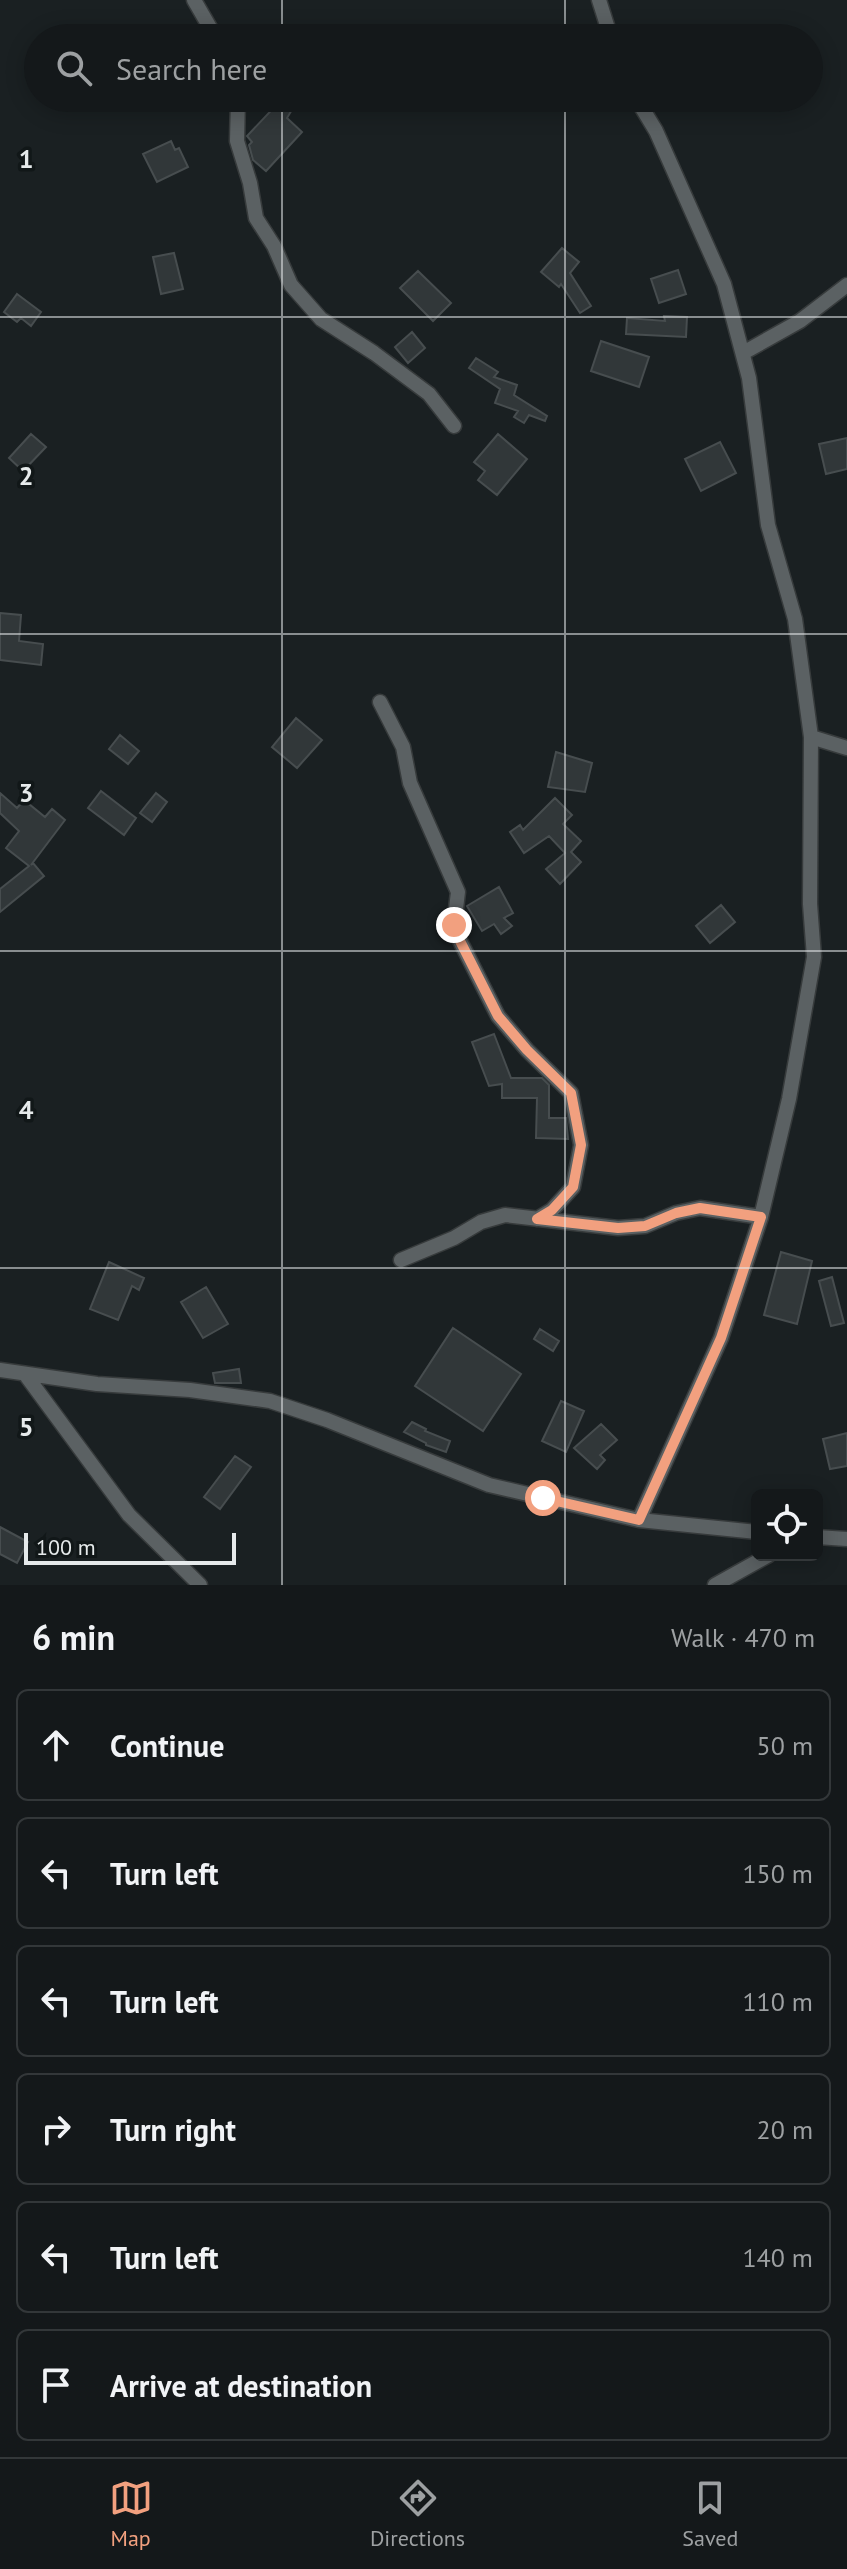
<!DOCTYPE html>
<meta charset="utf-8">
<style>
body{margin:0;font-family:"PT Sans",sans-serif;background:#1d2123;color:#f1f3f6}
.controls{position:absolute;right:24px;bottom:24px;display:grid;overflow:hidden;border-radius:12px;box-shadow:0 4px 20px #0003}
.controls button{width:72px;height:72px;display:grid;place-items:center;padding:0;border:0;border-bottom:2px solid #333739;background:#14181a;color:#f1f3f6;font:40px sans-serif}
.scale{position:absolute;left:24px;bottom:20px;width:212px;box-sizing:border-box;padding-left:8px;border:4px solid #e6eaeb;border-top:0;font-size:22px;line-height:28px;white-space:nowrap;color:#e6eaeb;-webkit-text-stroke:6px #111718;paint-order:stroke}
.stop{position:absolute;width:24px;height:24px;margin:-18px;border:6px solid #f2a07f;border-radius:50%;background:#fff}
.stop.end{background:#f2a07f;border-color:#fff;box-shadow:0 2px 8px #0008}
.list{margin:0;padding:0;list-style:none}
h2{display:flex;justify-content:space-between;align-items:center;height:104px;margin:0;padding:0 32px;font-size:34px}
h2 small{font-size:26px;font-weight:400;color:#9da0a2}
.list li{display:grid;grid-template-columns:52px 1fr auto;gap:24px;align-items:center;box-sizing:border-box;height:112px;margin:0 16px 16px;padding:0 16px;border:2px solid #333739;border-radius:12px}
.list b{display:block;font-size:30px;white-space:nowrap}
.list em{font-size:26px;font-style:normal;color:#9da0a2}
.icon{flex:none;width:44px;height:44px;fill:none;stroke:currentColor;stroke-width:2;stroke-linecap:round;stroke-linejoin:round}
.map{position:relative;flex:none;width:847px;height:1585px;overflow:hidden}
.search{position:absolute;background:#14181a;box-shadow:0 4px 20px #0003;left:24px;right:24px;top:24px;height:88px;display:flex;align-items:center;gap:20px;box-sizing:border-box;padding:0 28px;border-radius:44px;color:#9da0a2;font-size:30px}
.sheet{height:872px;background:#14181a}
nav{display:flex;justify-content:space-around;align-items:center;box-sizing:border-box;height:112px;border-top:2px solid #333739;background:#14181a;font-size:22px;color:#9da0a2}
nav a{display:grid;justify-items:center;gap:4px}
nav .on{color:#f2a07f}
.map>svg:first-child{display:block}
.building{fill:#313739;stroke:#474d4f;stroke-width:2}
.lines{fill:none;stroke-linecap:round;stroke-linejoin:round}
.street-casing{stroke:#373b3c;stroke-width:17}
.street{stroke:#5b6163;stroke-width:14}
.route{stroke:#f2a07f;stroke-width:10}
.grid{fill:none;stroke:#e6eaeb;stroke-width:2;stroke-opacity:0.55}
.grid-label{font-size:26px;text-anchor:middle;font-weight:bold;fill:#e6eaeb;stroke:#111718;stroke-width:7;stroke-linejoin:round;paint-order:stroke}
</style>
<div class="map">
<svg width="847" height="1585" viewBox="0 0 847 1585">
<rect width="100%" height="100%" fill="#1a2022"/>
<path class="building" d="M283,98H299L287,118L302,132L266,171L253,160L249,145L252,142L247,136Z
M171,141L175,150L179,148L188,167L157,182L143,154Z
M562,248L579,262L570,273L591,306L580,313L561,284L559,287L541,272Z
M174,253L183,289L161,294L153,257Z
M678,270L686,294L659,303L651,279Z
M418,271L451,303L433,321L400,288Z
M17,294L41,312L31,326L21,318L17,322L4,312Z
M664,316L687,317L686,337L626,334L627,318L665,321Z
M412,332L425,348L408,363L395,347Z
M601,341L649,357L639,387L591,371Z
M476,358L498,372L494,377L517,385L514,395L547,416L545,421L529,415L524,423L514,417L518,411L495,403L500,389L469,368Z
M31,434L46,447L23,471L9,458Z
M498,434L527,459L497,495L478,480L485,471L474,462Z
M847,438V469L826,474L819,444Z
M720,442L736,473L701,491L685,459Z
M0,613L21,615L19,641L43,644L41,665L0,660Z
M296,718L322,740L297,768L272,747Z
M120,735L139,751L128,764L109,749Z
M556,752L592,763L585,792L548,787Z
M101,791L136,818L124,835L88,808Z
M0,793L17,808L24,800L45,817L52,809L65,820L31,865L33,863L44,876L0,912V889L29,866L6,848L19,831L0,813Z
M156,793L167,802L152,822L140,813Z
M555,798L572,815L563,824L581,841L571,852L581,862L560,884L546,869L565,853L549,836L524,853L510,832L520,825L523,830Z
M499,887L513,913L504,918L512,926L501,934L494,924L482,931L467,906Z
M721,905L735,922L710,943L696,926Z
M494,1034L511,1078H542L549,1085V1118H566L568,1139L536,1138L537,1098H502V1084L489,1086L472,1042Z
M781,1252L812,1261L797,1324L764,1315Z
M109,1262L144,1278L139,1290L132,1286L118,1320L90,1309Z
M832,1277L844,1323L831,1326L819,1281Z
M206,1287L228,1324L203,1338L181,1302Z
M453,1328L521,1374L483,1431L415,1386Z
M540,1329L559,1341L553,1351L534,1339Z
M239,1369L241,1383H215L213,1373Z
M561,1401L584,1411L566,1452L542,1441Z
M412,1422L426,1429L425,1431L450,1441L446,1452L426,1445V1443L404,1432Z
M601,1424L617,1440L600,1455L605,1460L597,1469L574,1448Z
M847,1433V1466L830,1469L823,1439Z
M235,1456L251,1467L220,1509L204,1497Z
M0,1527L28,1542L17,1563L0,1554Z"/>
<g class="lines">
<g class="street-casing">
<path id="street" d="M194,0L216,38
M599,0L611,38
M238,98L237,141L250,183L256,218L274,246L291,285L321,319L374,353L429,394L454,426
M636,98L656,131L724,284L749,378L768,525L795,619L811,737L810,904L814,957L789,1099L761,1217L721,1338L639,1520
M743,353L800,321L847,285
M380,702L403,747L410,783L458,892L454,925L457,935L498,1016L527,1050L571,1093L581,1145L573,1187L552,1210L537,1219
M811,737L847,748
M401,1260L454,1238L481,1222L505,1215L618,1228L645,1226L676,1213L700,1208L761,1217
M0,1370L97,1384L190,1390L270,1401L327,1420L489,1485L639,1520L757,1532
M25,1374L129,1515L200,1585
M817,1537L847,1539
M715,1585L769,1555"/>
</g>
<use href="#street" class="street"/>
</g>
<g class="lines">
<path class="route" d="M454,925L457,935L498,1016L527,1050L571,1093L581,1145L573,1187L552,1210L537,1219L618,1228L645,1226L676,1213L700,1208L761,1217L721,1338L639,1520L543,1498"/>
</g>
<path class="grid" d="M282,0V38M565,0V38M282,98V1585M565,98V1585M0,317H847M0,634H847M0,951H847M0,1268H847"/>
<g class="grid-label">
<text x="26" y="168">1</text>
<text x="26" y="485">2</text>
<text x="26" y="802">3</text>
<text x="26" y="1119">4</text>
<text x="26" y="1436">5</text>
</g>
</svg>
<div class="controls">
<button><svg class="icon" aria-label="locate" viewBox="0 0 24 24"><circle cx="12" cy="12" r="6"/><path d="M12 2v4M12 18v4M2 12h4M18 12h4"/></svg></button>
</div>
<div class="scale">100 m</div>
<div class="stop" style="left:543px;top:1498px"></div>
<div class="stop end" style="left:454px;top:925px"></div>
<div class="search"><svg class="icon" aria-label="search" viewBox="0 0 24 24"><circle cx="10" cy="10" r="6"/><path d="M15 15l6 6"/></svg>Search here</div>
</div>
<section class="sheet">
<h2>6 min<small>Walk · 470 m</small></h2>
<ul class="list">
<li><svg class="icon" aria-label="ahead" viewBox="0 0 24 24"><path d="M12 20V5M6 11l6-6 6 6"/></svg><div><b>Continue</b></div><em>50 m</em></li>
<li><svg class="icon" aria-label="left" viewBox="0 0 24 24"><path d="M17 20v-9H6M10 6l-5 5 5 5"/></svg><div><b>Turn left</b></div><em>150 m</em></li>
<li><svg class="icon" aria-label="left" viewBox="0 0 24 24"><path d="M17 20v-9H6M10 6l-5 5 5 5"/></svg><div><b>Turn left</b></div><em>110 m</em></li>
<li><svg class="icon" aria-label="right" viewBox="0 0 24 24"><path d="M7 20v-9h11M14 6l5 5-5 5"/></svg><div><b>Turn right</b></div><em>20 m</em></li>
<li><svg class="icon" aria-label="left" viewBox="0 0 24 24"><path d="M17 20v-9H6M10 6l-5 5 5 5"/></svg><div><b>Turn left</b></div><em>140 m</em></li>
<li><svg class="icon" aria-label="arrive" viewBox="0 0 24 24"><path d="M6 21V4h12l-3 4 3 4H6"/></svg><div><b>Arrive at destination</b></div></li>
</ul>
</section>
<nav>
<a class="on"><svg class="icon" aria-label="map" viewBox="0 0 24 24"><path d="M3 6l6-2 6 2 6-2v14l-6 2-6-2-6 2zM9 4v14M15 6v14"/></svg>Map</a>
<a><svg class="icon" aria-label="directions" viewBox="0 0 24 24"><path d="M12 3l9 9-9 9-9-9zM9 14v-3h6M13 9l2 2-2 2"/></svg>Directions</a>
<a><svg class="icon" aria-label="saved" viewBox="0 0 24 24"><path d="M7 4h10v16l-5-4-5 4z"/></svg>Saved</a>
</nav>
